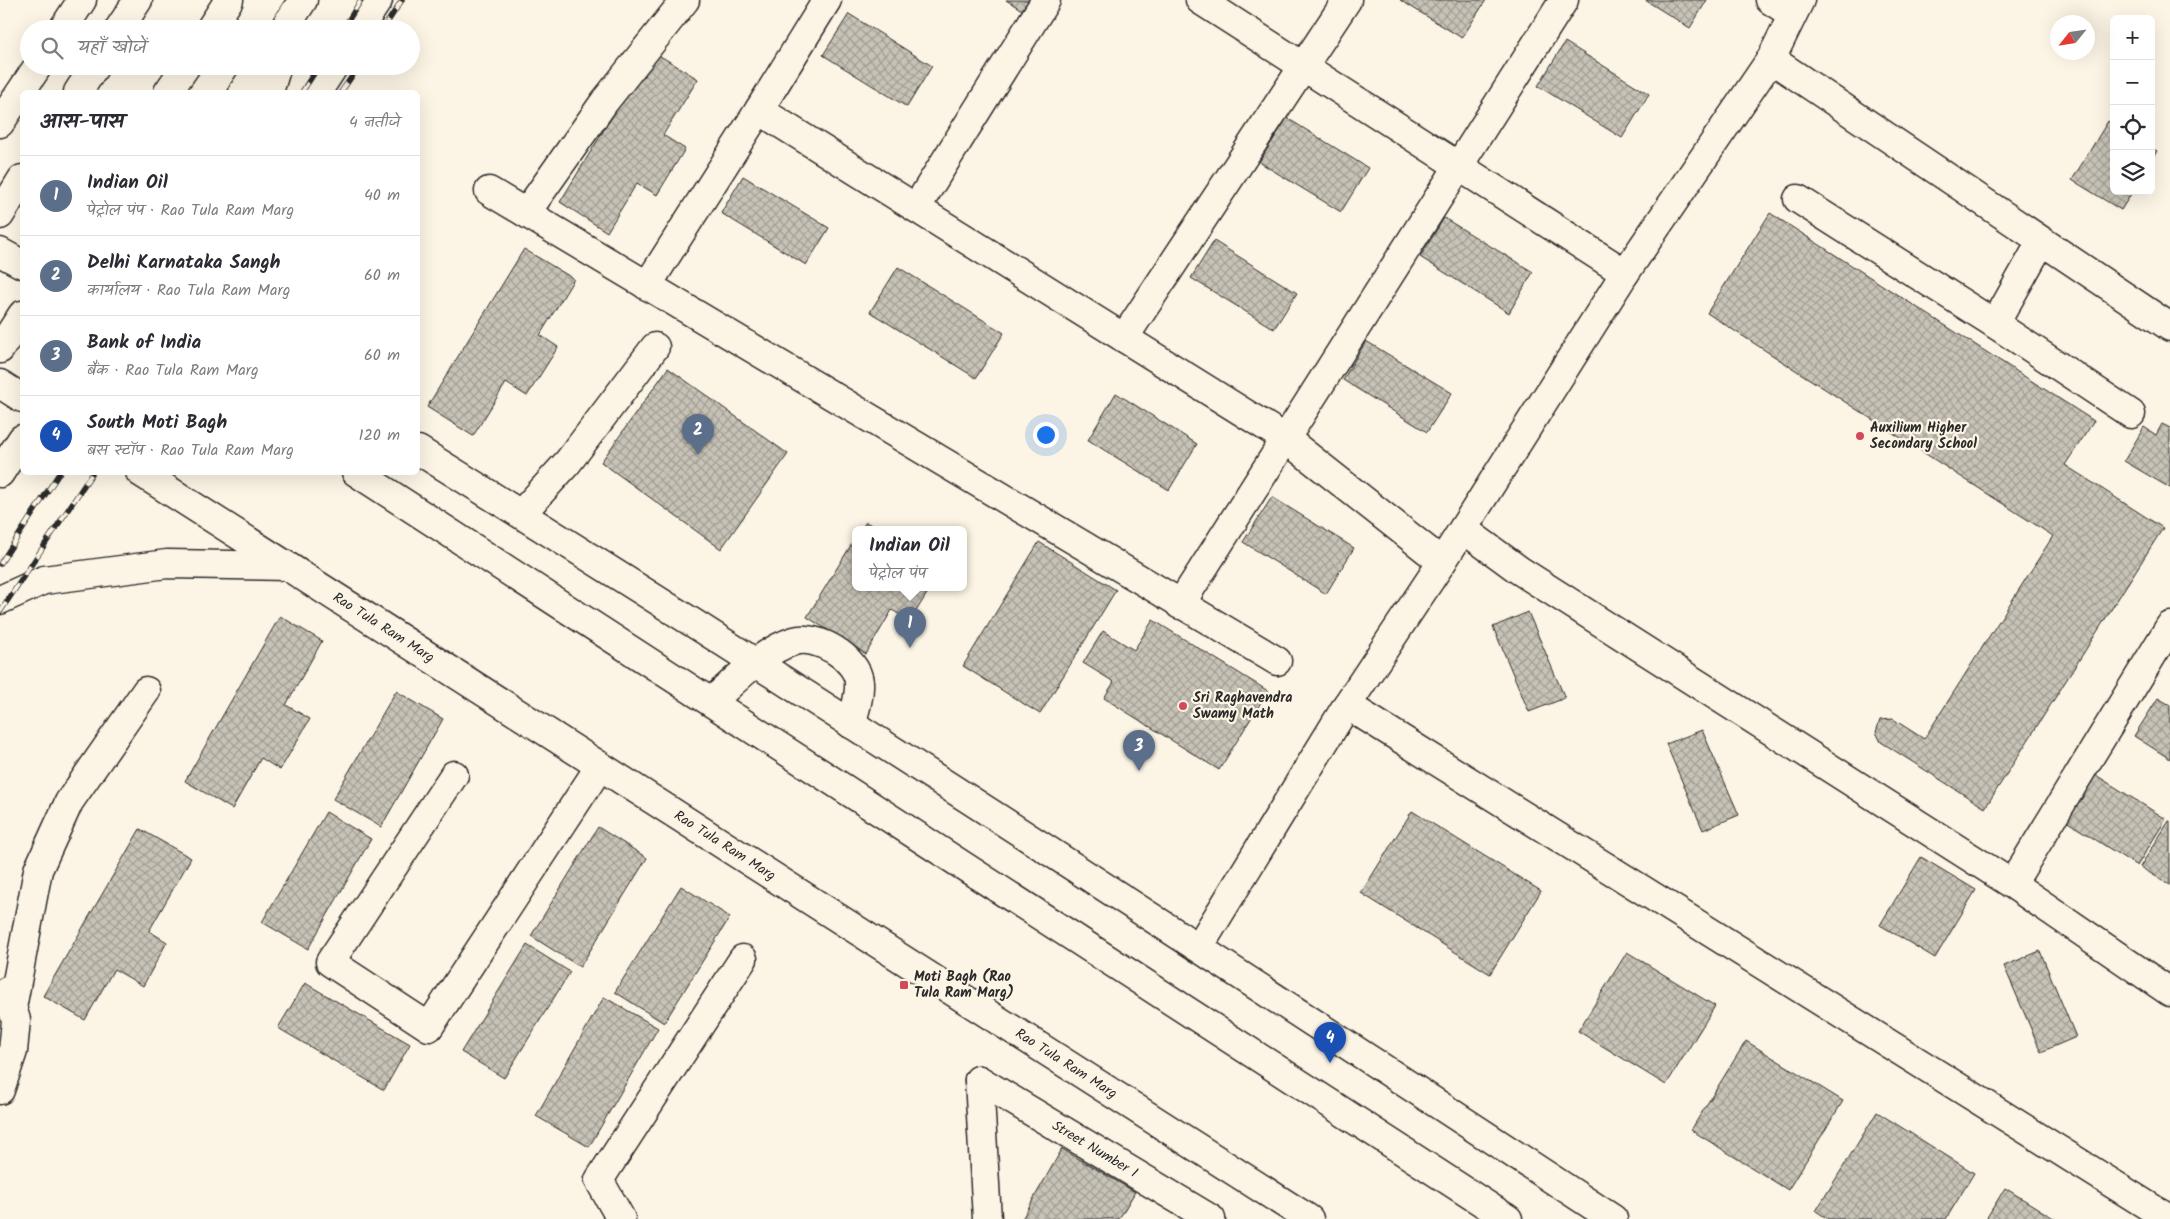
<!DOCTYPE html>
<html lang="hi">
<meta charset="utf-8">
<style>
body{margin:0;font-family:Kalam,"Playpen Sans Deva",sans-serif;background:#f2f2f3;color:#2b2b33}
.controls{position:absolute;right:15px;top:15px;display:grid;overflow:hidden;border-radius:8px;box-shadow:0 5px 20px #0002}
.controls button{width:45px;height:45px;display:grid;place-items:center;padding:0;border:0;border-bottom:1px solid #e1e1e2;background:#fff;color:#2b2b33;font:25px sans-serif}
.compass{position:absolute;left:2050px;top:15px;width:45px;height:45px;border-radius:50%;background:#fff;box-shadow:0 5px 20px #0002;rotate:240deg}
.you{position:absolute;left:1045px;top:434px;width:18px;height:18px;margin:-12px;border:4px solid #fff;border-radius:50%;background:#1a73e8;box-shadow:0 0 0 8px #1a73e833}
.badge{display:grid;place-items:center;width:32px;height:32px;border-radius:50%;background:#d1495b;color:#fff;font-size:16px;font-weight:700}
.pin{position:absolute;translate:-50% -41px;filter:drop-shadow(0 1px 2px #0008)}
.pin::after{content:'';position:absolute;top:26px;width:18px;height:15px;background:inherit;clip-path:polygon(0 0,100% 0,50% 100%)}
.popup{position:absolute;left:852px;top:526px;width:115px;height:65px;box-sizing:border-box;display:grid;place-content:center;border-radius:8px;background:#fff;filter:drop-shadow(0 1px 4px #0005);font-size:16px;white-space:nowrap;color:#7c7c81}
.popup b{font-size:19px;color:#2b2b33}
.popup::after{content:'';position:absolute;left:50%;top:100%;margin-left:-10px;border:10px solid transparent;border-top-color:#fff}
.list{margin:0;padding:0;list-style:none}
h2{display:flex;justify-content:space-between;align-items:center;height:65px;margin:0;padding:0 20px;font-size:21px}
h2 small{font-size:16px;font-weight:400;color:#7c7c81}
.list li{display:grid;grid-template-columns:32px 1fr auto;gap:15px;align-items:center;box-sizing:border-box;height:80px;padding:0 20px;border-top:1px solid #e1e1e2}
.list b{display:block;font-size:19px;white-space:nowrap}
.list p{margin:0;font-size:16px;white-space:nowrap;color:#7c7c81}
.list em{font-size:16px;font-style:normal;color:#7c7c81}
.icon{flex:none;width:28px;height:28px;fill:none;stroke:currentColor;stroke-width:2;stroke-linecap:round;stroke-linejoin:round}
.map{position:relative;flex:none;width:2170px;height:1219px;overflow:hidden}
.search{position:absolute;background:#fff;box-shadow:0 5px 20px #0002;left:20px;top:20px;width:400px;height:55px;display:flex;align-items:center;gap:12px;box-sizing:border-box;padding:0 18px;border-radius:28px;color:#7c7c81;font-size:19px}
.panel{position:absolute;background:#fff;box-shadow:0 5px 20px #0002;left:20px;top:90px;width:400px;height:385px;border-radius:8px}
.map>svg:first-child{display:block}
.building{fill:url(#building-cross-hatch);stroke:#2b2b2b}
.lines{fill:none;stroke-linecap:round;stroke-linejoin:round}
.minor-casing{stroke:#2b2b2b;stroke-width:31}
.major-casing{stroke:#2b2b2b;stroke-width:31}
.minor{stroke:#fcf5e5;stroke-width:28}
.major{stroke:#fcf5e5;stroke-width:28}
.rail-casing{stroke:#2b2b2b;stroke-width:5.5}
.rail{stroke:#fcf5e5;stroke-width:4;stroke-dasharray:11;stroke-linecap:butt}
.poi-dot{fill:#d1495b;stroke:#fcf5e5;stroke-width:2}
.labels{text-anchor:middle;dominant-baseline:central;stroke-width:4.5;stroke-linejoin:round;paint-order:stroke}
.poi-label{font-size:14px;font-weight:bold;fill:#2b2b2b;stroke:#fcf5e5;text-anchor:start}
.street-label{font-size:14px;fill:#2b2b2b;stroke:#fcf5e5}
</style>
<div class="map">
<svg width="2170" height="1219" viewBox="0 0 2170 1219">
<defs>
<pattern id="building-cross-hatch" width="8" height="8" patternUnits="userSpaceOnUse" patternTransform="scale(1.25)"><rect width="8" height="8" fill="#c8c3b7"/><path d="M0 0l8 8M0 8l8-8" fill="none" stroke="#a39f95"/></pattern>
</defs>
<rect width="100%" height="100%" fill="#fcf5e5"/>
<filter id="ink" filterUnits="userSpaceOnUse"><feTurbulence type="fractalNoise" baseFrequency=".02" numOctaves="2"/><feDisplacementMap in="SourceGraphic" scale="10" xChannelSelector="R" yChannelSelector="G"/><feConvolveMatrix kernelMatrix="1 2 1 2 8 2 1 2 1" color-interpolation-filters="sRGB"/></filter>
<g filter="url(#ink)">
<path class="building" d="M1006,0H1032L1025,12Z
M1400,0H1486L1462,38Z
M1645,0H1707L1690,28Z
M849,14L932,66L907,107L823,55Z
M1565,42L1649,94L1622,138L1538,86Z
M652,51L698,79L663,135L685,149L657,195L637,183L607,232L560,202Z
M1287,118L1368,168L1341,212L1259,162Z
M2108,121L2114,125V191H2133L2121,210L2072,180Z
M2151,148L2157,151L2151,161Z
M743,176L829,228L806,265L721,213Z
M1770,213L2094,421L2065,465L2163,528L1985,808L1881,742L1876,732L1880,720L1893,719L1924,739L2053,536L1707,313Z
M1444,218L1533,272L1509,313L1420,257Z
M1214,241L1297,293L1274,329L1191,278Z
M524,249L574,279L540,335L558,347L527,396L506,383L473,436L427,407Z
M898,267L1004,333L976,378L870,312Z
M1366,341L1452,393L1427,432L1343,380Z
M668,368L788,454L721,549L601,462Z
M1116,393L1197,444L1169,490L1088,440Z
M2162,424L2170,428V488L2124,461L2144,427L2156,435Z
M1272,497L1354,548L1326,594L1243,542Z
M866,522L878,529H861Z
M856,537V587H931L910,621L892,610L866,654L807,617Z
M1039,542L1116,590L1040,714L963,666Z
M1528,612L1565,698L1529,712L1493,627Z
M280,616L322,641L286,705L310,719L280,770L261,758L232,809L185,781Z
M1153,620L1268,691L1219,770L1104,698L1114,682L1083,663L1103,631L1134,650Z
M396,691L443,719L381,827L333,799Z
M2158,698L2170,705V759L2134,736Z
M1702,730L1739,815L1703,830L1666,744Z
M2091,772L2166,819L2137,866L2063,819Z
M1412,811L1541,891L1490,974L1361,893Z
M326,812L371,839L308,949L262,922Z
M2169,821H2170V885L2140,867Z
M598,827L647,858L580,967L531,936Z
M140,829L191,858L149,931L167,942L143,986L114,969L85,1020L43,996Z
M1921,857L1976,890L1935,958L1880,925Z
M681,886L730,917L664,1023L615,992Z
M527,945L570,972L504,1078L461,1052Z
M2040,951L2076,1037L2041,1052L2004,966Z
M1627,952L1715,1006L1666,1085L1578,1031Z
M305,983L410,1044L384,1090L278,1028Z
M604,997L658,1028L589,1147L536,1116Z
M1746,1041L1843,1101L1788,1190L1691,1130Z
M1877,1112L1974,1173L1946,1219H1828L1816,1211Z
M1062,1149L1135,1192L1119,1219H1022Z
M2005,1188L2055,1219H1986Z"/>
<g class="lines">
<g class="minor-casing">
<g id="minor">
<path d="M1200,0L1625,273"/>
<path d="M1770,0L1792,14"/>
<path d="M63,29L82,0"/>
<path d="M284,29L303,0"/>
<path d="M359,29L378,0"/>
<path d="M1771,59L2170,327"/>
<path d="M243,92L260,66"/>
<path d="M317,92L334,66"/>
<path d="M759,110L827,0"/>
<path d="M0,123L38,66"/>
<path d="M489,191L1277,661"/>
<path d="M1798,199L1995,324L2041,242"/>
<path d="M916,208L1046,0"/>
<path d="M526,213L605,101L685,0"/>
<path d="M647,286L759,110L1286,439L1442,562"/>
<path d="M1995,324L2131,414"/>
<path d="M1124,338L1347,0"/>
<path d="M418,450C820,700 1217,959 1613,1219"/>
<path d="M0,473L22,439"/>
<path d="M521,514L568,462L655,347"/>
<path d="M1463,529L1519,570L2012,884L2170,992"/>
<path d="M1180,605L1564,0"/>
<path d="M711,702C735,681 762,651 794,641C817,634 857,658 859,682C860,696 855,711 851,724"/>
<path d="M1347,705L2169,1219"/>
<path d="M454,775L330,962L429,1027L600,766"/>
<path d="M2012,884L2170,626"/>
<path d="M1199,947L1347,705L1442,562L1625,273L1771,59L1800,0"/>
<path d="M12,1008L38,870L69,802L146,691"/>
<path id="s1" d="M979,1080L1211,1219"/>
<path d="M979,1080L987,1219"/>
<path d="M0,1090L13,1051L16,1020L7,991"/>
<path d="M621,1219L599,1180L743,959"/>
</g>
</g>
<g class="major-casing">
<g id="major">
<path d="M119,29L138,0"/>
<path d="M210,29L229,0"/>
<path d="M287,29L289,21"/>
<path d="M78,92L95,66"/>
<path d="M168,92L186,66"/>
<path d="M269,92L277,66"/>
<path d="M0,215L22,179"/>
<path d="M0,252L22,264"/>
<path d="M0,349L22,315"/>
<path d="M0,384L22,398"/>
<path id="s2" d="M140,472L1309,1219"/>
<path d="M356,472L1508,1219"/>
<path d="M0,600L44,580L167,564L287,566"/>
</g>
</g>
<use href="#minor" class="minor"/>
<use href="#major" class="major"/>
<g class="rail-casing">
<path id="rail" d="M343,29L361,0
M383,29L402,0
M302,92L319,66
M341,92L359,66
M0,564L60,472
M0,612L93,472"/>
</g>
<use href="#rail" class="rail"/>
</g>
</g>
<g class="poi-dot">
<circle cx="1860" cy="436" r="5"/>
<circle cx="1183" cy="706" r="5"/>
<rect x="899" y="980" width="10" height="10" rx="2.5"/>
</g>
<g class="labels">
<g class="poi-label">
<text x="1870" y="428">Auxilium Higher<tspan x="1870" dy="16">Secondary School</tspan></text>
<text x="1193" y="698">Sri Raghavendra<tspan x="1193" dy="16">Swamy Math</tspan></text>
<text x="914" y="977">Moti Bagh (Rao<tspan x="914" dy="16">Tula Ram Marg)</tspan></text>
</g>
<g class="street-label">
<text stroke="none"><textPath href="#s2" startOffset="289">Rao Tula Ram Marg</textPath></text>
<text stroke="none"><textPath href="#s2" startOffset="694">Rao Tula Ram Marg</textPath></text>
<text stroke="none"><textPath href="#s2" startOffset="1099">Rao Tula Ram Marg</textPath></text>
<text stroke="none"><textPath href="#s1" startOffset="135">Street Number 1</textPath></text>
</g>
</g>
</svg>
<div class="controls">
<button>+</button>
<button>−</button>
<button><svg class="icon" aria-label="locate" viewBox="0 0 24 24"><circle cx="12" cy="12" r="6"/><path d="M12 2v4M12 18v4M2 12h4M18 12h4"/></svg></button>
<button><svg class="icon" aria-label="layers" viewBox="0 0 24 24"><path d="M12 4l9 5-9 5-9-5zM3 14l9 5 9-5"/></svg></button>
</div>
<svg class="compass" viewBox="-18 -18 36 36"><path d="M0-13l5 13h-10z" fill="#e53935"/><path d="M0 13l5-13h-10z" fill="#7c7c81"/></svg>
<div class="you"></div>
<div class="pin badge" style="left:910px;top:648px;background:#5c6f8a">1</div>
<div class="popup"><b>Indian Oil</b>पेट्रोल पंप</div>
<div class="pin badge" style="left:698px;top:455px;background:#5c6f8a">2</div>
<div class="pin badge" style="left:1139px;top:771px;background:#5c6f8a">3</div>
<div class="pin badge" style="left:1330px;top:1063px;background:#1a4fb4">4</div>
<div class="search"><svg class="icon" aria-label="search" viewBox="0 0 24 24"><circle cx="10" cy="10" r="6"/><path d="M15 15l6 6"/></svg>यहाँ खोजें</div>
<section class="panel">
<h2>आस-पास<small>4 नतीजे</small></h2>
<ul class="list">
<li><span class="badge" style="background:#5c6f8a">1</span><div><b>Indian Oil</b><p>पेट्रोल पंप · Rao Tula Ram Marg</p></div><em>40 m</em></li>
<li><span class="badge" style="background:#5c6f8a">2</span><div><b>Delhi Karnataka Sangh</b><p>कार्यालय · Rao Tula Ram Marg</p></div><em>60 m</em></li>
<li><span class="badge" style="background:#5c6f8a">3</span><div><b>Bank of India</b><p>बैंक · Rao Tula Ram Marg</p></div><em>60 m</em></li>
<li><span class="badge" style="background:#1a4fb4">4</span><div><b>South Moti Bagh</b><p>बस स्टॉप · Rao Tula Ram Marg</p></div><em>120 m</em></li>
</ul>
</section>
</div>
